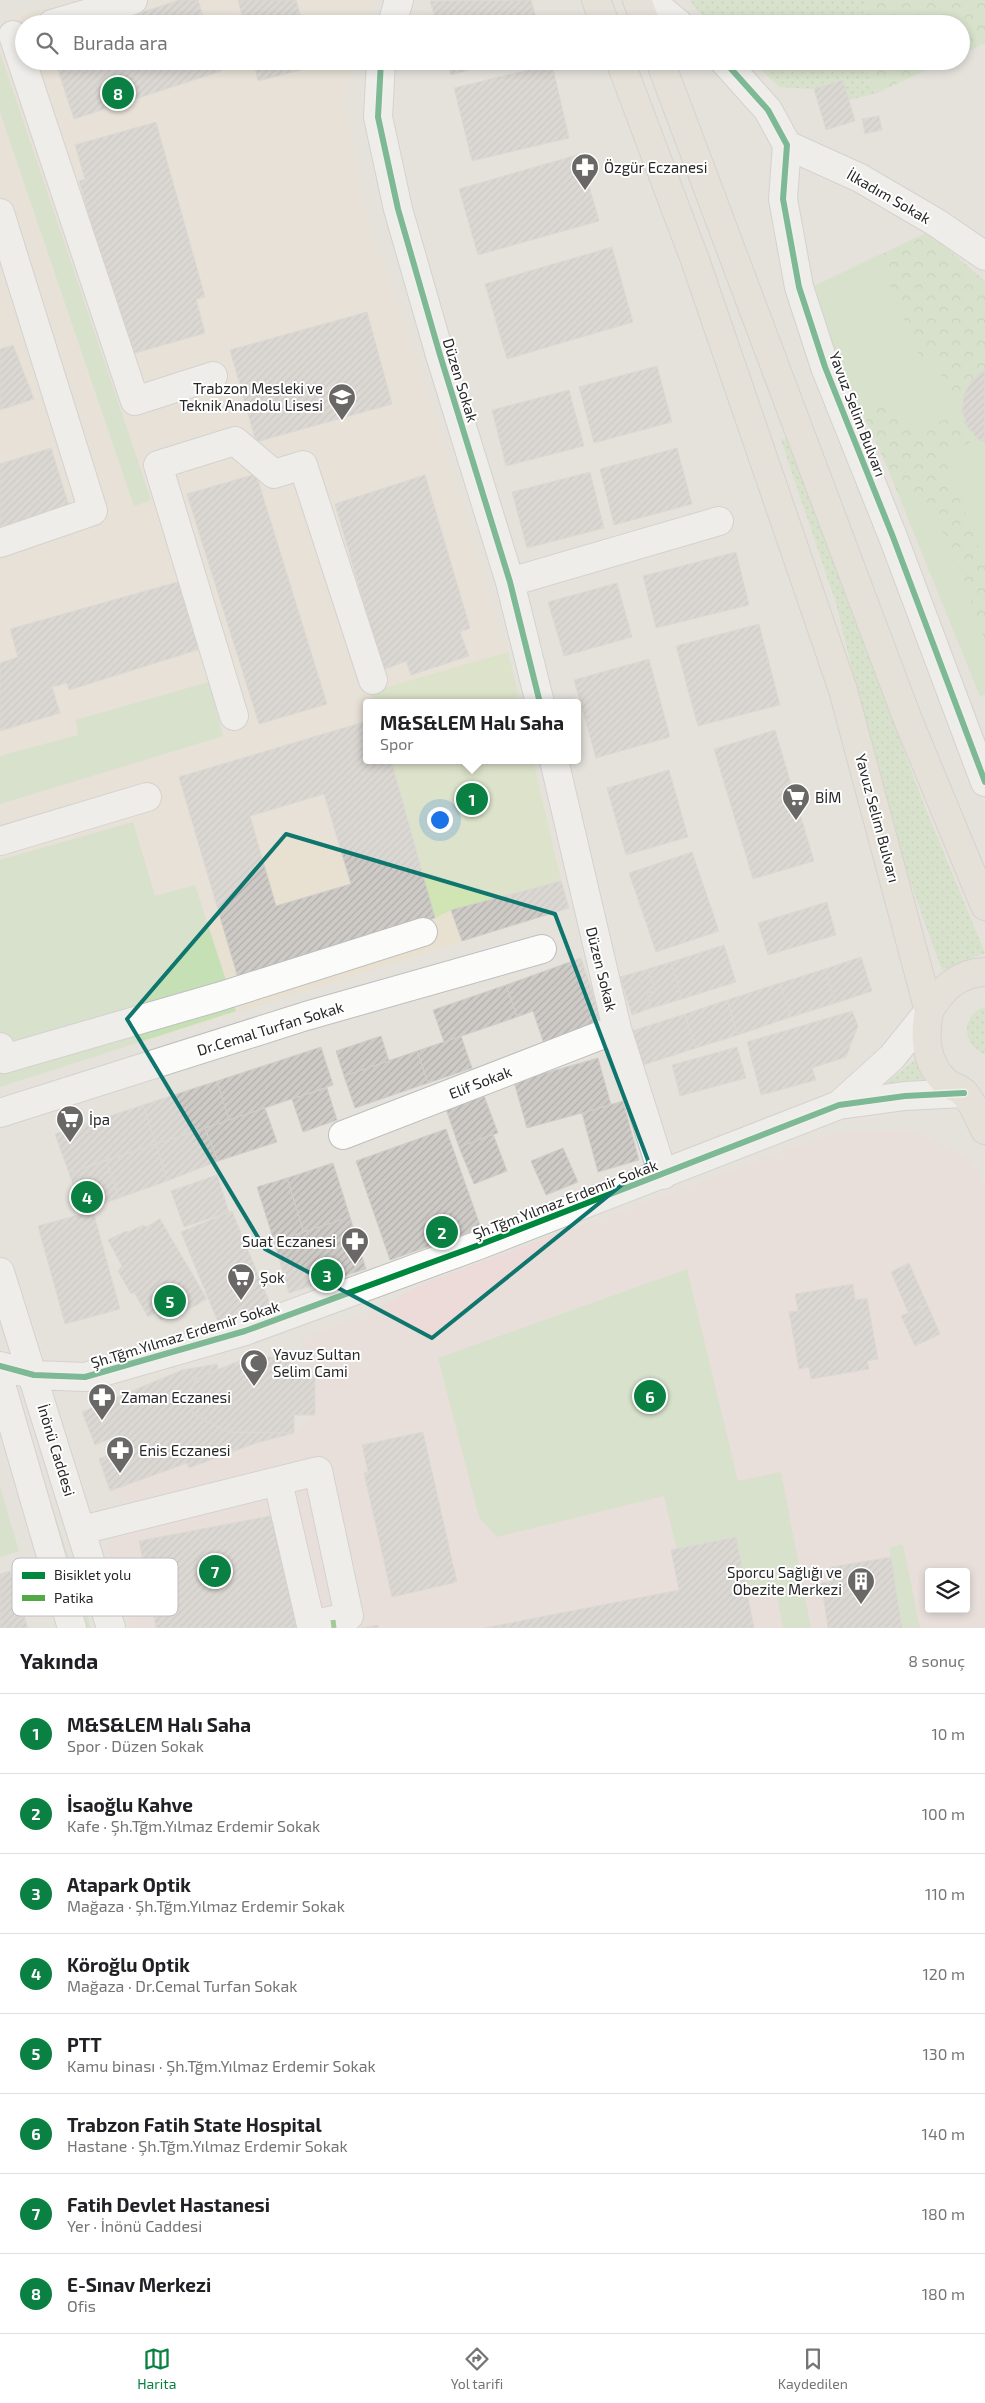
<!DOCTYPE html>
<html lang="tr">
<meta charset="utf-8">
<style>
body{margin:0;font-family:"Exo 2",sans-serif;background:#f2f2f2;color:#202124}
.controls{position:absolute;right:15px;bottom:15px;display:grid;overflow:hidden;border-radius:5px;box-shadow:0 2px 8px #0003}
.controls button{width:45px;height:45px;display:grid;place-items:center;padding:0;border:0;border-bottom:1px solid #e0e0e0;background:#fff;color:#202124;font:25px sans-serif}
.you{position:absolute;left:439px;top:819px;width:18px;height:18px;margin:-12px;border:4px solid #fff;border-radius:50%;background:#1a73e8;box-shadow:0 0 0 8px #1a73e833}
.badge{display:grid;place-items:center;width:32px;height:32px;border-radius:50%;background:#0b8043;color:#fff;font-size:16px;font-weight:700}
.pin{position:absolute;translate:-50% -50%;border:2px solid #fff;box-shadow:0 1px 5px #0006}
.popup{position:absolute;left:363px;top:699px;width:218px;height:65px;box-sizing:border-box;display:grid;place-content:center;border-radius:5px;background:#fff;filter:drop-shadow(0 1px 4px #0005);font-size:16px;white-space:nowrap;color:#757577}
.popup b{font-size:19px;color:#202124}
.popup::after{content:'';position:absolute;left:50%;top:100%;margin-left:-10px;border:10px solid transparent;border-top-color:#fff}
.list{margin:0;padding:0;list-style:none}
h2{display:flex;justify-content:space-between;align-items:center;height:65px;margin:0;padding:0 20px;font-size:21px}
h2 small{font-size:16px;font-weight:400;color:#757577}
.list li{display:grid;grid-template-columns:32px 1fr auto;gap:15px;align-items:center;box-sizing:border-box;height:80px;padding:0 20px;border-top:1px solid #e0e0e0}
.list b{display:block;font-size:19px;white-space:nowrap}
.list p{margin:0;font-size:16px;white-space:nowrap;color:#757577}
.list em{font-size:16px;font-style:normal;color:#757577}
.icon{flex:none;width:28px;height:28px;fill:none;stroke:currentColor;stroke-width:2;stroke-linecap:round;stroke-linejoin:round}
.map{position:relative;flex:none;width:985px;height:1628px;overflow:hidden}
.search{position:absolute;background:#fff;box-shadow:0 2px 8px #0003;left:15px;right:15px;top:15px;height:55px;display:flex;align-items:center;gap:12px;box-sizing:border-box;padding:0 18px;border-radius:28px;color:#757577;font-size:19px}
.sheet{height:705px;background:#fff}
nav{display:flex;justify-content:space-around;align-items:center;box-sizing:border-box;height:70px;border-top:1px solid #e0e0e0;background:#fff;font-size:14px;color:#757577}
nav a{display:grid;justify-items:center;gap:2px}
nav .on{color:#0b8043}
.map>svg:first-child{display:block}
.education{fill:#e8e1d1}
.medical{fill:#ecdbd9;fill-rule:evenodd}
.grass{fill:url(#grass-dots)}
.forest{fill:url(#forest-crowns)}
.park{fill:#c6e0b6}
.pitch{fill:#d0e5b3}
.building{fill:url(#building-hatch);stroke:#d0cec9;fill-rule:evenodd}
.lines{fill:none;stroke-linecap:round;stroke-linejoin:round}
.minor-casing{stroke:#bfbebe;stroke-width:30}
.major-casing{stroke:#c2c1bf;stroke-width:30}
.minor{stroke:#fbfbfa;stroke-width:28}
.major{stroke:#e4e0d2;stroke-width:28}
.quiet{stroke:#53aa44;stroke-width:5;stroke-dasharray:10 5;stroke-linecap:butt}
.cycleway-casing{stroke:#fff;stroke-width:9}
.cycleway{stroke:#00873e;stroke-width:6}
.marked{fill:none;stroke:#0f766e;stroke-width:4;stroke-linejoin:round}
.labels{text-anchor:middle;dominant-baseline:central;stroke-width:4;stroke-linejoin:round;paint-order:stroke}
.poi-label{font-size:15px;fill:#272727;stroke:#fff;text-anchor:start}
.street-label{font-size:15px;fill:#272727;stroke:#fff}
.key{fill:#fff;stroke:#bebebe;stroke-width:1}
.key-label{font-size:14px;fill:#272727}
</style>
<div class="map">
<svg width="985" height="1628" viewBox="0 0 985 1628">
<defs>
<pattern id="grass-dots" width="8" height="8" patternUnits="userSpaceOnUse" patternTransform="scale(1.25)"><rect width="8" height="8" fill="#c6e0b6"/><path d="M2 2h.1M6 6h.1" fill="none" stroke="#aac09c" stroke-width="1.8" stroke-linecap="round"/></pattern>
<pattern id="forest-crowns" width="20" height="18" patternUnits="userSpaceOnUse" patternTransform="scale(1.25)"><rect width="20" height="18" fill="#c6e0b6"/><path d="M2 6a3 3 0 1 1 6 0M12 15a3 3 0 1 1 6 0" fill="none" stroke="#aac09c"/></pattern>
<pattern id="building-hatch" width="6" height="6" patternUnits="userSpaceOnUse" patternTransform="scale(1.25)"><rect width="6" height="6" fill="#cecbc7"/><path d="M-1 1l2-2M0 6l6-6M5 7l2-2" fill="none" stroke="#b1aeab"/></pattern>
</defs>
<rect width="100%" height="100%" fill="#e5e2dc"/>
<path class="education" d="M68,0H377L366,24H24V61H354L346,102L367,219L398,299L437,417L508,652L520,703H367V760H533L569,908L0,1087V21Z"/>
<path class="medical" d="M912,1130L971,1158L985,1185V1628H131L106,1547L113,1538L130,1534L118,1496L110,1491L187,1463L189,1468L256,1443L294,1433L315,1415V1376L299,1340L388,1303L422,1284L832,1133ZM929,1572H966V1609H929Z"/>
<path class="grass" d="M691,0H866L863,24H712L693,6Z
M752,61H862L877,93L849,100L843,80L814,89L779,87Z
M788,437L924,805L985,953L942,970L889,823L836,603L781,440Z
M985,1007V1054C962,1046 960,1014 985,1007Z
M924,1053L930,1080L878,1089Z"/>
<path class="forest" d="M866,0H985V43L961,55V24H863Z
M862,61H947L877,93Z
M928,232L985,281V694L980,696L888,469L832,346L815,286Z"/>
<path class="park" d="M0,52L151,500L134,506L0,112Z
M878,255L913,344L924,364L933,362L962,411L918,432L892,400L863,413L832,346L815,286Z
M978,439L985,442V563L943,455Z
M921,490L956,558L985,641V694L980,696L901,500Z
M209,682L223,736L0,804V756L78,735L76,720Z
M133,822L155,896L195,885L236,1011L0,1087V860Z
M687,1269L738,1481L781,1472L811,1628H783L776,1589L747,1595L736,1539L679,1559L664,1496L497,1537L479,1517L438,1358Z
M13,1382L91,1628H83Z
M0,1487L19,1551L0,1557Z
M903,1544L920,1628H902L889,1548Z"/>
<path class="pitch" d="M508,652L520,703H374L371,692Z
M391,760H533L561,881L451,910L435,918Z"/>
<path class="building" d="M179,0H198L205,24H106Z
M238,0H296L303,24H244Z
M531,0L538,24H437L430,1Z
M55,61H218L221,71L74,119Z
M253,61H312L313,67L258,81Z
M447,61H500L451,75Z
M552,64L569,138L472,161L454,88Z
M843,80L855,121L826,130L814,89Z
M879,116L882,130L865,134L862,119Z
M156,122L205,297L196,299L205,333L128,355L79,181L85,179L75,145Z
M580,154L599,221L478,255L459,189Z
M612,247L633,322L507,359L485,284Z
M367,312L392,404L256,442L230,350Z
M13,345L34,399L0,410V349Z
M657,366L672,422L594,443L579,387Z
M985,369V442L978,439L967,426L962,411L964,395L971,381Z
M569,390L584,446L506,466L492,410Z
M51,448L69,506L0,528V464Z
M677,448L692,504L614,525L600,469Z
M590,472L604,528L527,548L512,492Z
M256,474L327,704L259,724L187,494Z
M425,475L470,628L460,632L469,656L411,675L406,661L383,670L335,504Z
M736,552L749,605L656,628L643,576Z
M181,581L200,649L69,690L67,683L52,687L60,713L0,731V663L18,657L10,629Z
M617,583L632,637L564,656L548,602Z
M759,624L780,705L698,726L676,646Z
M649,659L670,737L596,758L574,680Z
M367,721V760H391L435,918L238,978L179,777ZM324,794L351,884L276,906L250,816Z
M775,730L814,861L753,879L714,749Z
M669,770L688,837L626,855L607,788Z
M692,852L719,931L656,952L629,873Z
M561,881L569,908L462,941L451,910Z
M827,902L836,935L768,955L758,923Z
M724,945L736,982L682,999L671,962Z
M861,957L872,991L836,1003L825,969Z
M581,958L603,1024L544,1044L533,1011L517,1017L506,985Z
M671,962L682,999L651,1008L647,993L655,991L648,969Z
M648,969L655,991L647,993L651,1008L632,1015L620,977Z
M825,969L836,1003L791,1017L780,983Z
M780,983L791,1017L738,1035L727,1000Z
M506,985L517,1017L444,1042L433,1010Z
M727,1000L738,1035L696,1048L685,1014Z
M852,1011L858,1026L846,1057L812,1068L816,1080L761,1095L747,1042Z
M685,1014L696,1048L643,1065L632,1031Z
M381,1036L389,1061L344,1076L336,1051Z
M461,1036L472,1068L428,1083L417,1051Z
M321,1047L333,1085L229,1120L217,1081Z
M737,1047L746,1078L680,1096L672,1065Z
M417,1051L428,1083L355,1108L344,1076Z
M598,1058L611,1105L527,1128L514,1082Z
M217,1081L229,1120L156,1144L143,1105Z
M327,1088L337,1120L303,1132L292,1099Z
M483,1093L498,1133L459,1147L445,1106Z
M623,1101L639,1160L598,1172L582,1113Z
M143,1105L156,1144L69,1173L55,1134Z
M265,1108L277,1142L218,1161L205,1128Z
M205,1128L218,1161L167,1181L156,1144Z
M446,1129L481,1228L390,1260L356,1161Z
M493,1134L507,1171L474,1184L459,1147Z
M156,1144L167,1181L119,1198L106,1160Z
M563,1148L578,1182L546,1195L531,1161Z
M106,1160L119,1198L82,1211L69,1173Z
M333,1163L350,1217L304,1232L287,1178Z
M217,1175L229,1212L184,1227L171,1191Z
M287,1178L304,1232L274,1241L257,1187Z
M93,1211L120,1309L65,1324L38,1226Z
M232,1211L271,1306L220,1327L181,1232Z
M350,1217L366,1269L289,1293L274,1241Z
M160,1219L207,1299L182,1313L180,1309L161,1320L156,1313L148,1317L134,1292L131,1294L118,1271L122,1266L108,1240L126,1231L129,1232L143,1225L146,1227Z
M909,1263L927,1304L908,1312L891,1272Z
M853,1284L855,1300L867,1298L878,1359L867,1361L869,1369L811,1379L809,1367L799,1369L789,1312L798,1311L795,1294Z
M927,1304L940,1334L915,1346L901,1316Z
M251,1356L287,1358L300,1376H315V1415H294V1433L228,1432L193,1414L190,1396L195,1379Z
M217,1364L218,1369L195,1379L190,1396L193,1414L228,1432L294,1433L256,1443L189,1468L187,1463L110,1491L99,1459L123,1449L119,1435L95,1445L82,1412L182,1370Z
M423,1432L457,1582L392,1597L364,1473L368,1472L362,1445Z
M275,1515L296,1628H156L139,1541Z
M736,1537L754,1628H484L679,1590L671,1550Z
M891,1557L902,1628H828L821,1583L833,1581L831,1567Z
M10,1571L28,1628H0V1574Z
M378,1625V1628H361Z"/>
<g class="lines">
<g class="minor-casing">
<path id="minor" d="M650,0L679,24
M52,24L133,0
M392,24L399,0
M13,35L135,401L213,376
M381,61L378,117L398,209L440,355L510,582L540,703
M724,61L768,110L787,145L783,199L799,287L825,367L893,537L985,782
M787,145L860,178L937,223L985,256
M0,213L93,511L0,543
M510,582L719,521
M234,716L158,465L235,441L274,474L303,465L373,680
M554,760L617,1029L663,1175
M0,841L147,797
M0,1047L4,1059L218,997L423,932
M839,1105L892,1057L929,1011
M0,1113L306,1016L542,949
M343,1135L617,1029
M0,1272L111,1628
M0,1366L34,1375L85,1377L245,1331L479,1245L839,1105L905,1096L964,1093
M0,1381L72,1628
M82,1530L318,1471L349,1616L311,1625L278,1482"/>
</g>
<g class="major-casing">
<path id="major" d="M596,0L605,24
M637,0L646,24
M620,61L695,260L843,690L929,1011C924,1037 925,1064 947,1083C952,1087 960,1088 964,1093C973,1102 979,1119 985,1130
M660,61L908,720L985,906
M929,1011C942,989 958,973 985,972"/>
</g>
<use href="#minor" class="minor"/>
<use href="#major" class="major"/>
<path class="quiet" d="M333,1620L334,1628"/>
<g class="cycleway-casing">
<path id="cycleway" d="M381,61L378,117L398,209L440,355L510,582L540,703
M724,61L768,110L787,145L783,199L799,287L825,367L893,537L985,782
M0,1366L34,1375L85,1377L245,1331L479,1245L839,1105L905,1096L964,1093"/>
</g>
<use href="#cycleway" class="cycleway"/>
</g>
<path d="M0 0H985V1628H0ZM286,834L555,914L649,1163L432,1338L265,1249L127,1019Z" fill="#e5e2dc" fill-opacity=".55" fill-rule="evenodd"/>
<path class="marked" d="M286,834L555,914L649,1163L432,1338L265,1249L127,1019Z"/>
<defs>
<g id="pharmacy-pin" transform="scale(1.4375)"><path d="M0 17L-7.5 6A9.5 9.5 0 1 1 7.5 6Z" fill="#6a6866" stroke="#fff"/><path d="M-2-6h4v4h4v4h-4v4h-4v-4h-4v-4h4Z" fill="#fff"/></g>
<g id="school-pin" transform="scale(1.4375)"><path d="M0 17L-7.5 6A9.5 9.5 0 1 1 7.5 6Z" fill="#6a6866" stroke="#fff"/><path d="M0-5L7-2L0 1L-7-2ZM-4 1L0 2.5L4 1V4Q0 6-4 4Z" fill="#fff"/></g>
<g id="supermarket-pin" transform="scale(1.4375)"><path d="M0 17L-7.5 6A9.5 9.5 0 1 1 7.5 6Z" fill="#6a6866" stroke="#fff"/><path d="M-6-5.5h2.5l.6 2H6L4.5 2H-2.5L-4.4-4H-6ZM-1.5 3.2a1.3 1.3 0 1 0 .1 0ZM3 3.2a1.3 1.3 0 1 0 .1 0Z" fill="#fff"/></g>
<g id="mosque-pin" transform="scale(1.4375)"><path d="M0 17L-7.5 6A9.5 9.5 0 1 1 7.5 6Z" fill="#6a6866" stroke="#fff"/><path d="M3.5-4.9A6 6 0 1 0 3.5 4.9A5 5 0 1 1 3.5-4.9Z" fill="#fff"/></g>
<g id="building-pin" transform="scale(1.4375)"><path d="M0 17L-7.5 6A9.5 9.5 0 1 1 7.5 6Z" fill="#6a6866" stroke="#fff"/><path d="M-4-6H4V6H1V3H-1V6H-4ZM-2.5-4.3h1.7v1.8h-1.7ZM.8-4.3h1.7v1.8H.8ZM-2.5-1h1.7V.8h-1.7ZM.8-1h1.7V.8H.8Z" fill="#fff"/></g>
</defs>
<g fill-rule="evenodd">
<use href="#pharmacy-pin" x="585" y="167"/>
<use href="#school-pin" x="342" y="397"/>
<use href="#supermarket-pin" x="796" y="797"/>
<use href="#supermarket-pin" x="70" y="1119"/>
<use href="#pharmacy-pin" x="355" y="1241"/>
<use href="#supermarket-pin" x="241" y="1277"/>
<use href="#mosque-pin" x="254" y="1363"/>
<use href="#pharmacy-pin" x="102" y="1397"/>
<use href="#pharmacy-pin" x="120" y="1450"/>
<use href="#building-pin" x="861" y="1581"/>
</g>
<g class="labels">
<g class="poi-label">
<text x="604" y="167">Özgür Eczanesi</text>
<text x="323" y="388" text-anchor="end">Trabzon Mesleki ve<tspan x="323" dy="17">Teknik Anadolu Lisesi</tspan></text>
<text x="815" y="797">BİM</text>
<text x="89" y="1119">İpa</text>
<text x="336" y="1241" text-anchor="end">Suat Eczanesi</text>
<text x="260" y="1277">Şok</text>
<text x="273" y="1354">Yavuz Sultan<tspan x="273" dy="17">Selim Cami</tspan></text>
<text x="121" y="1397">Zaman Eczanesi</text>
<text x="139" y="1450">Enis Eczanesi</text>
<text x="842" y="1572" text-anchor="end">Sporcu Sağlığı ve<tspan x="842" dy="17">Obezite Merkezi</tspan></text>
</g>
<g class="street-label">
<text transform="translate(889 196) rotate(30)">İlkadım Sokak</text>
<text transform="translate(461 380) rotate(73)">Düzen Sokak</text>
<text transform="translate(858 414) rotate(69)">Yavuz Selim Bulvarı</text>
<text transform="translate(878 818) rotate(75)">Yavuz Selim Bulvarı</text>
<text transform="translate(602 969) rotate(76)">Düzen Sokak</text>
<text transform="translate(270 1028) rotate(-17)">Dr.Cemal Turfan Sokak</text>
<text transform="translate(480 1082) rotate(-21)">Elif Sokak</text>
<text transform="translate(565 1199) rotate(-21)">Şh.Tğm.Yılmaz Erdemir Sokak</text>
<text transform="translate(185 1334) rotate(-17)">Şh.Tğm.Yılmaz Erdemir Sokak</text>
<text transform="translate(57 1450) rotate(73)">İnönü Caddesi</text>
</g>
</g>
<rect x="12" y="1558" width="166" height="58" rx="8" class="key"/>
<rect x="22" y="1572" width="23" height="7" fill="#00873e"/>
<rect x="22" y="1595" width="23" height="6" fill="#53aa44"/>
<g class="key-label">
<text x="54" y="1580">Bisiklet yolu</text>
<text x="54" y="1603">Patika</text>
</g>
</svg>
<div class="controls">
<button><svg class="icon" aria-label="layers" viewBox="0 0 24 24"><path d="M12 4l9 5-9 5-9-5zM3 14l9 5 9-5"/></svg></button>
</div>
<div class="you"></div>
<div class="pin badge" style="left:472px;top:799px">1</div>
<div class="popup"><b>M&amp;S&amp;LEM Halı Saha</b>Spor</div>
<div class="pin badge" style="left:442px;top:1232px">2</div>
<div class="pin badge" style="left:327px;top:1275px">3</div>
<div class="pin badge" style="left:87px;top:1197px">4</div>
<div class="pin badge" style="left:170px;top:1301px">5</div>
<div class="pin badge" style="left:650px;top:1396px">6</div>
<div class="pin badge" style="left:215px;top:1571px">7</div>
<div class="pin badge" style="left:118px;top:93px">8</div>
<div class="search"><svg class="icon" aria-label="search" viewBox="0 0 24 24"><circle cx="10" cy="10" r="6"/><path d="M15 15l6 6"/></svg>Burada ara</div>
</div>
<section class="sheet">
<h2>Yakında<small>8 sonuç</small></h2>
<ul class="list">
<li><span class="badge">1</span><div><b>M&amp;S&amp;LEM Halı Saha</b><p>Spor · Düzen Sokak</p></div><em>10 m</em></li>
<li><span class="badge">2</span><div><b>İsaoğlu Kahve</b><p>Kafe · Şh.Tğm.Yılmaz Erdemir Sokak</p></div><em>100 m</em></li>
<li><span class="badge">3</span><div><b>Atapark Optik</b><p>Mağaza · Şh.Tğm.Yılmaz Erdemir Sokak</p></div><em>110 m</em></li>
<li><span class="badge">4</span><div><b>Köroğlu Optik</b><p>Mağaza · Dr.Cemal Turfan Sokak</p></div><em>120 m</em></li>
<li><span class="badge">5</span><div><b>PTT</b><p>Kamu binası · Şh.Tğm.Yılmaz Erdemir Sokak</p></div><em>130 m</em></li>
<li><span class="badge">6</span><div><b>Trabzon Fatih State Hospital</b><p>Hastane · Şh.Tğm.Yılmaz Erdemir Sokak</p></div><em>140 m</em></li>
<li><span class="badge">7</span><div><b>Fatih Devlet Hastanesi</b><p>Yer · İnönü Caddesi</p></div><em>180 m</em></li>
<li><span class="badge">8</span><div><b>E-Sınav Merkezi</b><p>Ofis</p></div><em>180 m</em></li>
</ul>
</section>
<nav>
<a class="on"><svg class="icon" aria-label="map" viewBox="0 0 24 24"><path d="M3 6l6-2 6 2 6-2v14l-6 2-6-2-6 2zM9 4v14M15 6v14"/></svg>Harita</a>
<a><svg class="icon" aria-label="directions" viewBox="0 0 24 24"><path d="M12 3l9 9-9 9-9-9zM9 14v-3h6M13 9l2 2-2 2"/></svg>Yol tarifi</a>
<a><svg class="icon" aria-label="saved" viewBox="0 0 24 24"><path d="M7 4h10v16l-5-4-5 4z"/></svg>Kaydedilen</a>
</nav>
